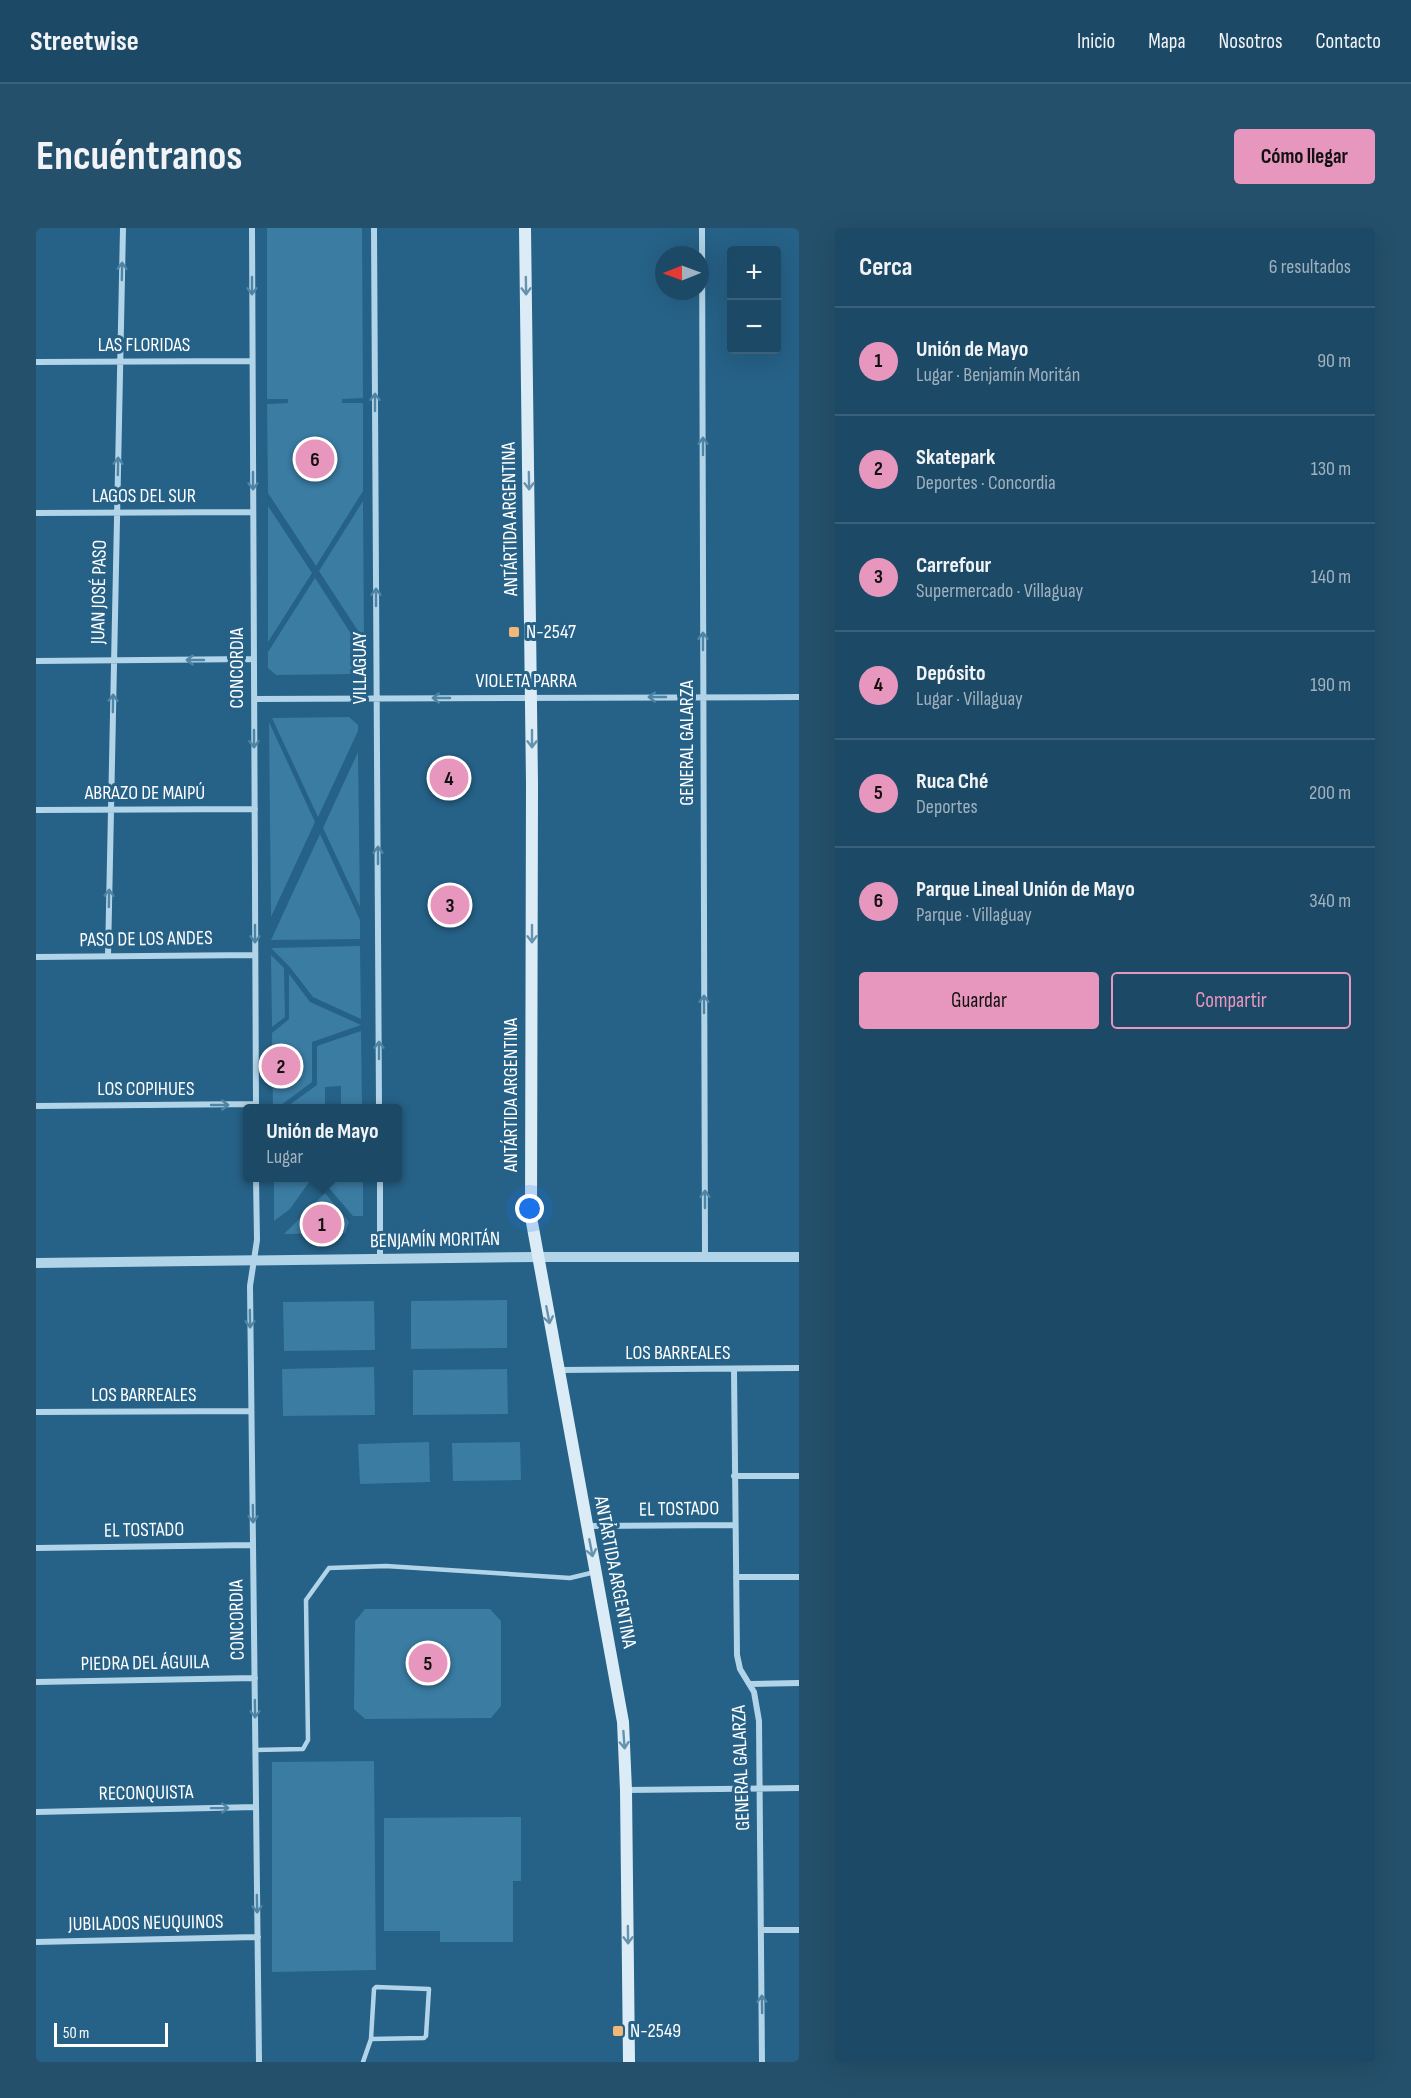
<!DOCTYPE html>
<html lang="es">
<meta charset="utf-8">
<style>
body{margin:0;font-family:"Sofia Sans Condensed",sans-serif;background:#25506b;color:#f1f3f6}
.controls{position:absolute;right:18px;top:18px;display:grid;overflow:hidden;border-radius:6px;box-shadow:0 6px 24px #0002}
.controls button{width:54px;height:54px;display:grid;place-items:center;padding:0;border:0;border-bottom:2px solid #3a6179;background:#1c4965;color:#f1f3f6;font:30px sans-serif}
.compass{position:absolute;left:619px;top:18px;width:54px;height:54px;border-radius:50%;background:#1c4965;box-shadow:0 6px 24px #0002;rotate:269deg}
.scale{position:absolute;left:18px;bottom:15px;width:114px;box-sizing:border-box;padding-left:6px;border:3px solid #fff;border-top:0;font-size:16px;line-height:21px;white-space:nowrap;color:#fff;-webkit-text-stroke:4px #266187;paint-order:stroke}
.you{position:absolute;left:494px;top:981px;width:21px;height:21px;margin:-15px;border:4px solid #fff;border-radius:50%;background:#1a73e8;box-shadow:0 0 0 9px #1a73e833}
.badge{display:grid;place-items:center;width:39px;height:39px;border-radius:50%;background:#e797bd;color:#111;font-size:20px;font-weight:700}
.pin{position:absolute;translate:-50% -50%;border:3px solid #fff;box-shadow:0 2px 6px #0006}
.popup{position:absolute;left:207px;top:876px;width:159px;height:78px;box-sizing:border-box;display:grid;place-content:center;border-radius:6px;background:#1c4965;filter:drop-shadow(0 2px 4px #0005);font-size:20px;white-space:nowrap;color:#a0b2bf}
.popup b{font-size:22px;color:#f1f3f6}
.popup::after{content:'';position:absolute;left:50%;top:100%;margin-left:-12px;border:12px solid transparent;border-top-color:#1c4965}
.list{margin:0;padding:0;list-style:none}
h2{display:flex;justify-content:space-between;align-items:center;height:78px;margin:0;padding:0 24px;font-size:26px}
h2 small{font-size:20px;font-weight:400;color:#a0b2bf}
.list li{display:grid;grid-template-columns:39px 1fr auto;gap:18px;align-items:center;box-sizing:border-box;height:108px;padding:0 24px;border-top:2px solid #3a6179}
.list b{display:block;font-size:22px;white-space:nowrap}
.list p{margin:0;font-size:20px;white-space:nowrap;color:#a0b2bf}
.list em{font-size:20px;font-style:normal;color:#a0b2bf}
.actions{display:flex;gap:12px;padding:18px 24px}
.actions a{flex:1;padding:14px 0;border:2px solid #e797bd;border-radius:6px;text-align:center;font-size:21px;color:#e797bd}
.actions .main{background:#e797bd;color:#111}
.map{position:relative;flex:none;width:763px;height:1834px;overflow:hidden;border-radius:6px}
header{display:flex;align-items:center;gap:36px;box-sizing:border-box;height:84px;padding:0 30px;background:#1c4965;border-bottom:2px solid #3a6179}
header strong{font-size:28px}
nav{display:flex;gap:33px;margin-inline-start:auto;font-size:21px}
.intro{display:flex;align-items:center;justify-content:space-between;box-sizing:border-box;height:144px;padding:0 36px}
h1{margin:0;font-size:42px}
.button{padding:15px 27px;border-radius:6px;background:#e797bd;color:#111;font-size:21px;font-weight:700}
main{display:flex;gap:36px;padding:0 36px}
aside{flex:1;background:#1c4965;border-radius:6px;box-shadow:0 6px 24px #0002}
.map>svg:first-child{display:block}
.green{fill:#3b7ca3}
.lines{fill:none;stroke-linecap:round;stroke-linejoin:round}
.service{stroke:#b2d4e8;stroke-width:4.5}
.minor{stroke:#b2d4e8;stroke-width:6}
.tertiary{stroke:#b2d4e8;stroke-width:10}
.secondary{stroke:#dcecf7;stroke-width:12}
.oneway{stroke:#5084a4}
.oneway2{stroke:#6692ae}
.poi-dot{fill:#f1b977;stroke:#266187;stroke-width:2}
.labels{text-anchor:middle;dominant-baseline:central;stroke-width:6;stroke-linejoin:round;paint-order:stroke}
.street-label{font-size:20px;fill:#fff;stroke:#266187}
.poi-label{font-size:20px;fill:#fff;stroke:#266187;text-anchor:start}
</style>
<header>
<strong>Streetwise</strong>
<nav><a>Inicio</a><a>Mapa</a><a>Nosotros</a><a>Contacto</a></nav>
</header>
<div class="intro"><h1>Encuéntranos</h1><a class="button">Cómo llegar</a></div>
<main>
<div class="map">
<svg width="763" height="1834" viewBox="0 0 763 1834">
<rect width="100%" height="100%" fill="#266187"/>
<path class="green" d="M231,0H326L327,170L306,171V175H327V263L280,338L232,265L231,176L252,175V171H231Z
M327,273L328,412L283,343Z
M232,278L276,345L232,414Z
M279,350L328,426V436L320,446L240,447L232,440V424Z
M313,489L322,497V503L282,589L236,490Z
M233,494L279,594L235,689Z
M322,524L324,679L287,600Z
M284,606L324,692V711L235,712Z
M324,718L325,791L277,769L253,738L235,720Z
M235,727L248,740L249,789L236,799Z
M253,746L274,774L325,797L276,814V854L241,880H237L236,805L253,791Z
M325,803L326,880H305V858L289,859V880H249L281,857V818Z
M238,950H276L254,981L238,993Z
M304,950H327V988H317L293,960Z
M289,965L313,994L309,1005L248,1006Z
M471,1072V1120L375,1121V1073Z
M338,1073L339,1122L248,1123L247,1074Z
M338,1139L339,1187L247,1188L246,1141Z
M471,1141L472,1186L377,1187V1142Z
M393,1214L394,1254L324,1256L322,1216Z
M484,1214L485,1252L417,1253L416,1215Z
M329,1381H454L465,1393V1478L455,1490L329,1491L318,1481L319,1393Z
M338,1533L340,1742L236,1744V1534Z
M485,1589V1653H477V1714H404V1703H348V1590Z"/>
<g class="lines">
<path class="service" d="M219,1522L267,1521L272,1512L270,1372L293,1340L350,1338L534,1350L559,1344
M327,1834L335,1811L338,1761L340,1759L393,1761L390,1808L388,1810L335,1811"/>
<path class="minor" d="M216,0L220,880
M338,0L343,880
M666,0L669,1029
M0,134L216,133
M0,285L217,284
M0,433L218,431
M218,471L763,469
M0,582L219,581
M72,728L87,0
M0,729L219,727
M0,878L220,876
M220,950L221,1012L214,1058L223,1834
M344,950V1031
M698,1141L701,1427L704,1441L718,1464L723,1493L726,1834
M524,1142L763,1140
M0,1184L215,1183
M698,1248H763
M551,1298L699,1297
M0,1320L217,1317
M700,1349H763
M0,1454L219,1450
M714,1456L763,1455
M590,1562L763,1560
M0,1584L220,1579
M725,1702H763
M0,1714L222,1709"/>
<path class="tertiary" d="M0,1035L501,1029H763"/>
<path class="secondary" d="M489,0L496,556L495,989L587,1494L590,1562L593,1834"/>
</g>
<defs><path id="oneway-shaft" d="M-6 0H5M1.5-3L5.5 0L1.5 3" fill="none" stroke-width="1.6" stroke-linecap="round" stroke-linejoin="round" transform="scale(1.5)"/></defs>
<g class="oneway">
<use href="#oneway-shaft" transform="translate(86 43) rotate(-89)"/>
<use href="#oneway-shaft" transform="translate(216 58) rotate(90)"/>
<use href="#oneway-shaft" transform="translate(339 174) rotate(-90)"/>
<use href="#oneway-shaft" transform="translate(667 218) rotate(-90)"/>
<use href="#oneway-shaft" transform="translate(82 238) rotate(-89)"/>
<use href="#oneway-shaft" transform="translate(217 253) rotate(90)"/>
<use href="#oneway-shaft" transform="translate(340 369) rotate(-90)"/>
<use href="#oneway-shaft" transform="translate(667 413) rotate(-90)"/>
<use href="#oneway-shaft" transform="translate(159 432) rotate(180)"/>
<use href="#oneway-shaft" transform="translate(621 469) rotate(180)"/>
<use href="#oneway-shaft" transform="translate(405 470) rotate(180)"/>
<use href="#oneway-shaft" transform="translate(77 475) rotate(-89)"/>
<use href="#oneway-shaft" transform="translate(218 511) rotate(90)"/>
<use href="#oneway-shaft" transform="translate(342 627) rotate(-90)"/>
<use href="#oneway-shaft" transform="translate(73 670) rotate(-89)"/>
<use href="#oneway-shaft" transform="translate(219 706) rotate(90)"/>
<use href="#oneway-shaft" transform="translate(668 776) rotate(-90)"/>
<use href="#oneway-shaft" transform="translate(343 822) rotate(-90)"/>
<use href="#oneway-shaft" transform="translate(184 877)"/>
<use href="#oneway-shaft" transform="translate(669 971) rotate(-90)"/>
<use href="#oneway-shaft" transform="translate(214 1091) rotate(89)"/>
<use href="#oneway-shaft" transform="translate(217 1286) rotate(89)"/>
<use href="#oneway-shaft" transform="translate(219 1481) rotate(89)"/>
<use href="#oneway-shaft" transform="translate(184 1580) rotate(-1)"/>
<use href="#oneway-shaft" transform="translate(221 1676) rotate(89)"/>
<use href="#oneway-shaft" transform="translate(726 1776) rotate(-91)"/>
</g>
<g class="oneway2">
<use href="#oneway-shaft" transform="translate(490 58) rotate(89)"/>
<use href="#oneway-shaft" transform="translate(493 253) rotate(89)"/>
<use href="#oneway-shaft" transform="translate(496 511) rotate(90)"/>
<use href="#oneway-shaft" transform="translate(496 706) rotate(90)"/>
<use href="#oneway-shaft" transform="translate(512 1087) rotate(79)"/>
<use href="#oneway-shaft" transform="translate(555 1320) rotate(79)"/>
<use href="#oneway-shaft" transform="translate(588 1512) rotate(86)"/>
<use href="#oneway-shaft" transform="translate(592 1707) rotate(89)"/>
</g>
<g class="poi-dot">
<rect x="472" y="398" width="12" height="12" rx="3"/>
<rect x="576" y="1797" width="12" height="12" rx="3"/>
</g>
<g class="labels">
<g class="street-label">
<text x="108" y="117">LAS FLORIDAS</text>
<text x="108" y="268">LAGOS DEL SUR</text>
<text transform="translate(474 291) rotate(-91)">ANTÁRTIDA ARGENTINA</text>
<text transform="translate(63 364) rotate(-89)">JUAN JOSÉ PASO</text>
<text transform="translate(201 440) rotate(-90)">CONCORDIA</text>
<text transform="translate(324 440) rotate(-90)">VILLAGUAY</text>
<text x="490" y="453">VIOLETA PARRA</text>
<text transform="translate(651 515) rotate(-90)">GENERAL GALARZA</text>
<text x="109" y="565">ABRAZO DE MAIPÚ</text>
<text transform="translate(110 711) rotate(-1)">PASO DE LOS ANDES</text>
<text x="110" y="861">LOS COPIHUES</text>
<text transform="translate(475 867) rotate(-90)">ANTÁRTIDA ARGENTINA</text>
<text transform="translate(399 1012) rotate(-1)">BENJAMÍN MORITÁN</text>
<text x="642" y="1125">LOS BARREALES</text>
<text x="108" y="1167">LOS BARREALES</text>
<text transform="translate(643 1281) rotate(-1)">EL TOSTADO</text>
<text transform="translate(108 1302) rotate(-1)">EL TOSTADO</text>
<text transform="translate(579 1344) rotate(79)">ANTÁRTIDA ARGENTINA</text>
<text transform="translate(201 1392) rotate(-91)">CONCORDIA</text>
<text transform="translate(109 1435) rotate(-1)">PIEDRA DEL ÁGUILA</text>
<text transform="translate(705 1540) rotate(-92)">GENERAL GALARZA</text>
<text transform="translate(110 1565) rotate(-1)">RECONQUISTA</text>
<text transform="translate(110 1695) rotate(-1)">JUBILADOS NEUQUINOS</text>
</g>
<g class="poi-label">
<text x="490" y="404">N-2547</text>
<text x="594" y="1803">N-2549</text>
</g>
</g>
</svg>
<div class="controls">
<button>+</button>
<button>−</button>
</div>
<svg class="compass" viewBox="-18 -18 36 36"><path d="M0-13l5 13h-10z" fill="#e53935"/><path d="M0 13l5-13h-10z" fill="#a0b2bf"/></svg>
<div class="scale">50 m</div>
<div class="you"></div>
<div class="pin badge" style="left:286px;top:996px">1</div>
<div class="popup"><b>Unión de Mayo</b>Lugar</div>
<div class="pin badge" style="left:245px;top:838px">2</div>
<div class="pin badge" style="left:414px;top:677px">3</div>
<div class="pin badge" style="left:413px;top:550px">4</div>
<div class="pin badge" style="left:392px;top:1435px">5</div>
<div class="pin badge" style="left:279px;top:231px">6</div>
</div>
<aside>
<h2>Cerca<small>6 resultados</small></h2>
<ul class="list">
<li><span class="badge">1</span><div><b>Unión de Mayo</b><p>Lugar · Benjamín Moritán</p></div><em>90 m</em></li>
<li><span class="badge">2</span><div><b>Skatepark</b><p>Deportes · Concordia</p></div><em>130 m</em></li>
<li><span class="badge">3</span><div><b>Carrefour</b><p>Supermercado · Villaguay</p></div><em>140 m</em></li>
<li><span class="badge">4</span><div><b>Depósito</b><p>Lugar · Villaguay</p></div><em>190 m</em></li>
<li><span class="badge">5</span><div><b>Ruca Ché</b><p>Deportes</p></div><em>200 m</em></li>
<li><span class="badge">6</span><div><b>Parque Lineal Unión de Mayo</b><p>Parque · Villaguay</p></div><em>340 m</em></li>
</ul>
<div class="actions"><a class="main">Guardar</a><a>Compartir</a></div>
</aside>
</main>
